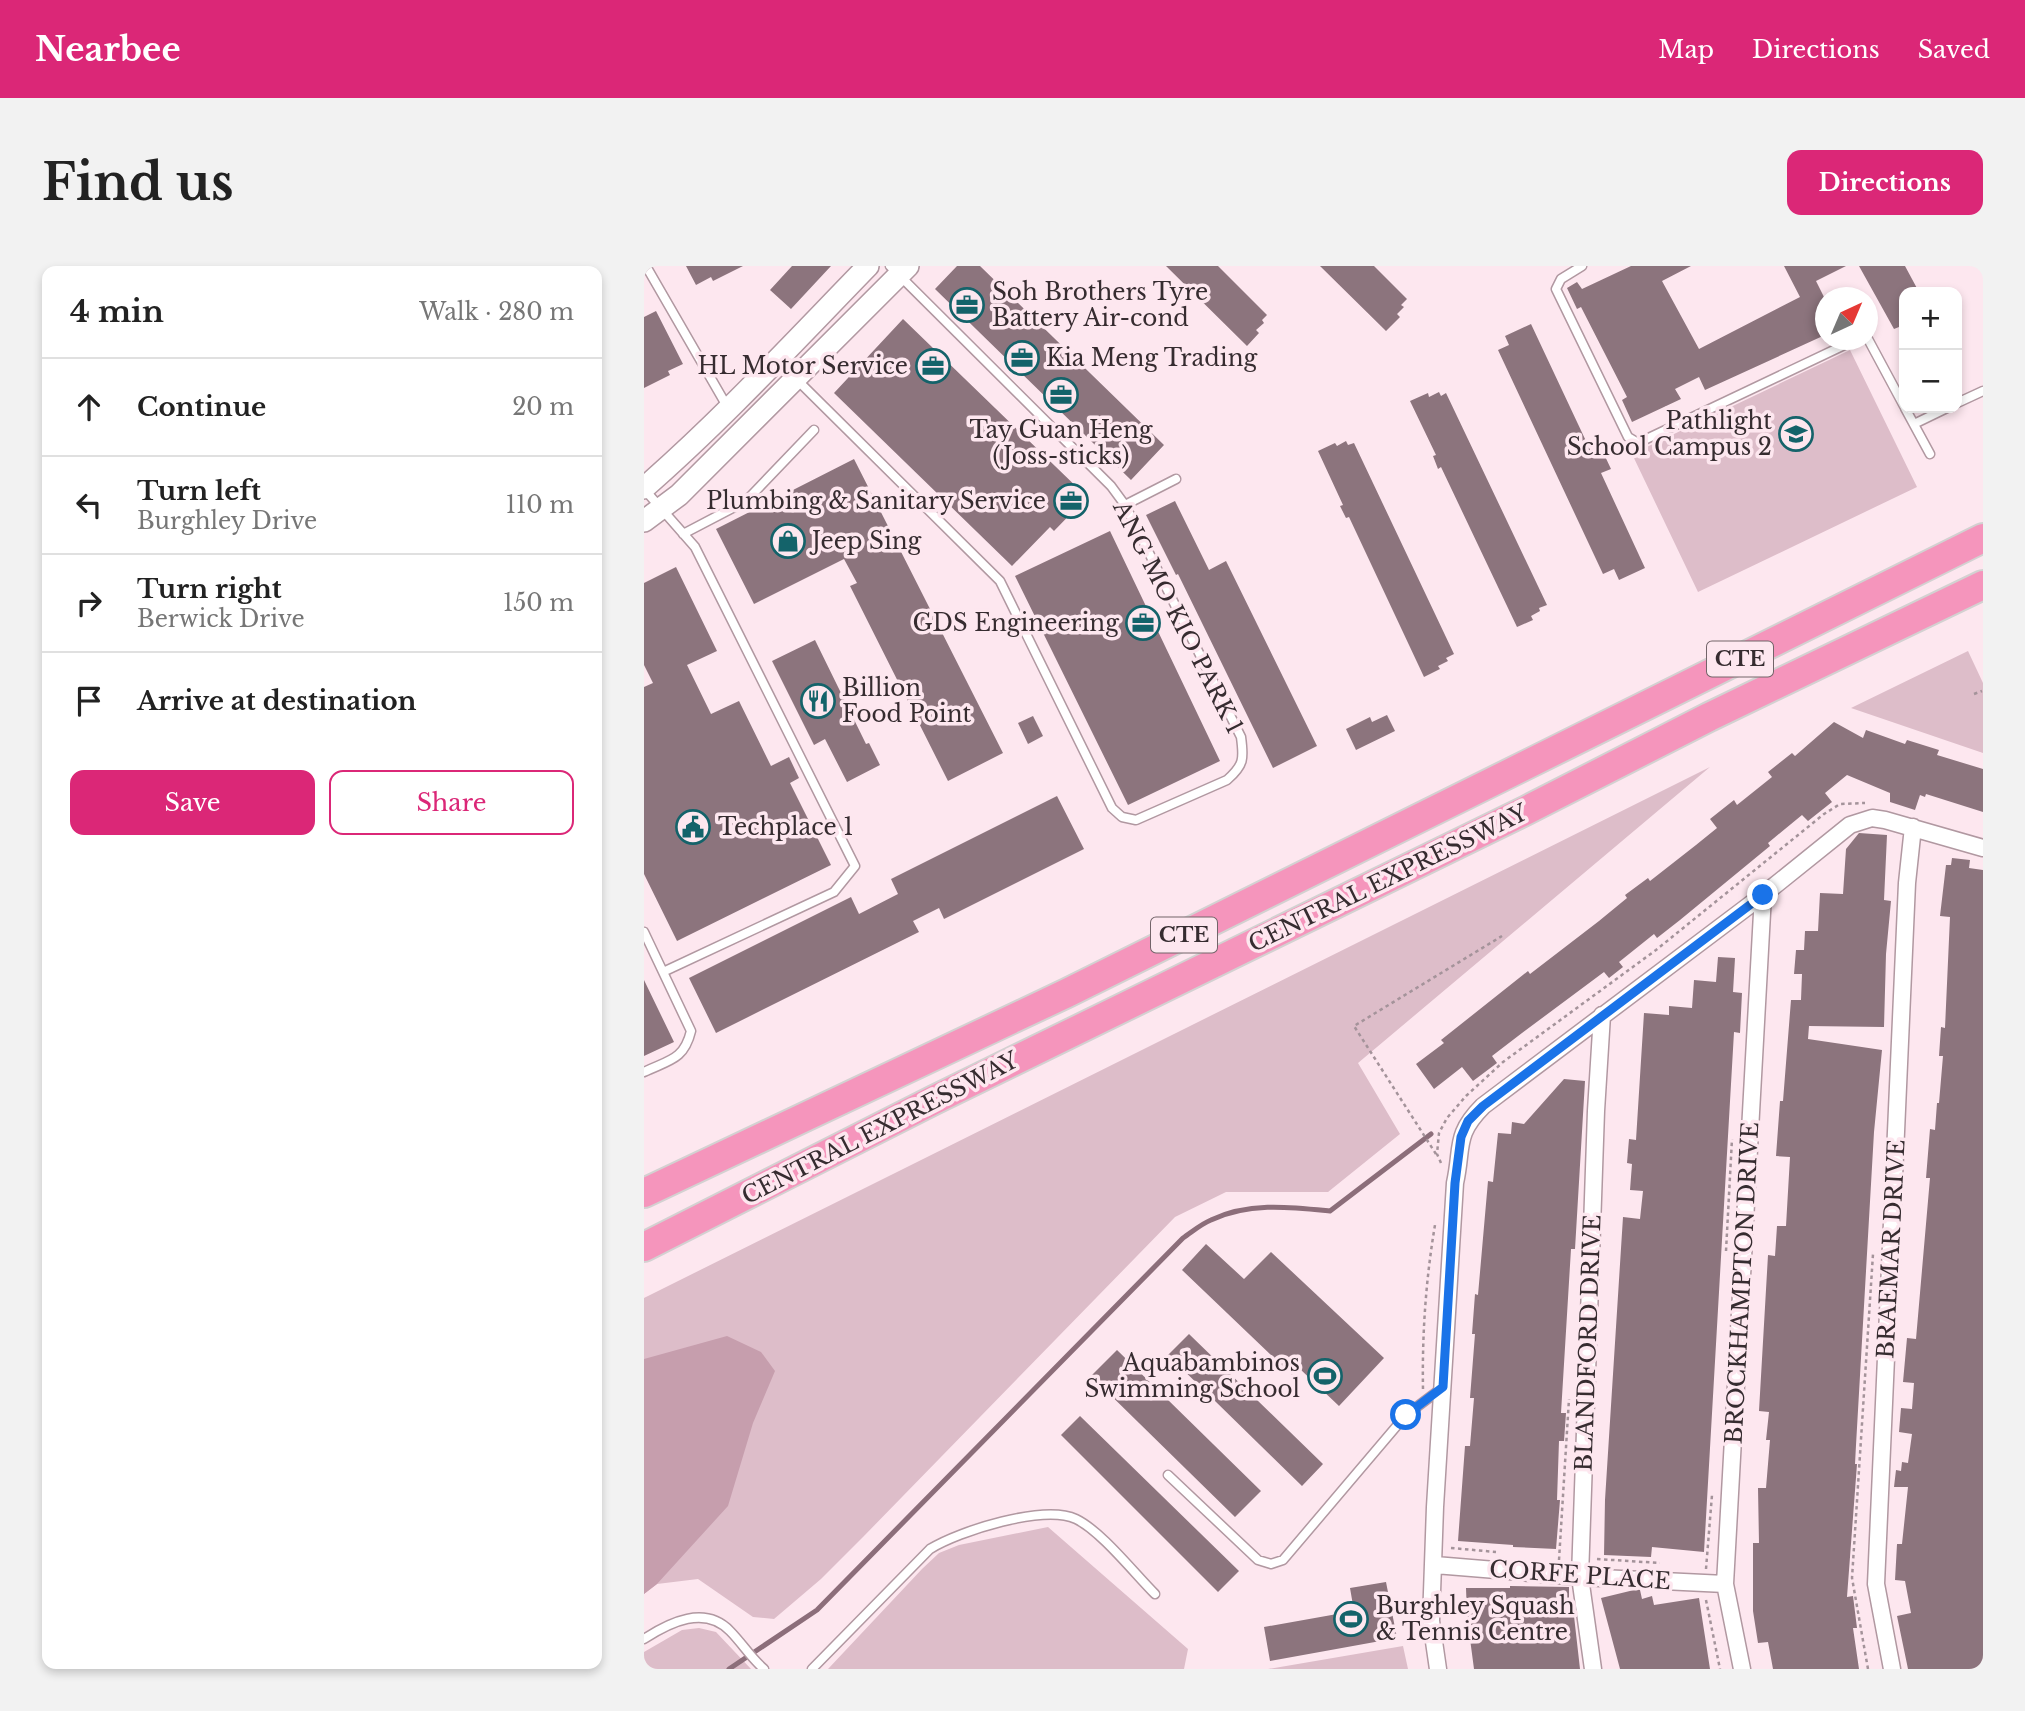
<!DOCTYPE html>
<meta charset="utf-8">
<style>
body{margin:0;font-family:"Libre Baskerville",serif;background:#f2f2f2;color:#222}
.controls{position:absolute;right:21px;top:21px;display:grid;overflow:hidden;border-radius:14px;box-shadow:0 4px 10px #0003}
.controls button{width:63px;height:63px;display:grid;place-items:center;padding:0;border:0;border-bottom:2px solid #e0e0e0;background:#fff;color:#222;font:35px sans-serif}
.compass{position:absolute;left:1171px;top:21px;width:63px;height:63px;border-radius:50%;background:#fff;box-shadow:0 4px 10px #0003;rotate:44deg}
.stop{position:absolute;width:21px;height:21px;margin:-16px;border:5px solid #1a73e8;border-radius:50%;background:#fff}
.stop.end{background:#1a73e8;border-color:#fff;box-shadow:0 2px 7px #0008}
.list{margin:0;padding:0;list-style:none}
h2{display:flex;justify-content:space-between;align-items:center;height:91px;margin:0;padding:0 28px;font-size:30px}
h2 small{font-size:23px;font-weight:400;color:#767676}
.list li{display:grid;grid-template-columns:46px 1fr auto;gap:21px;align-items:center;box-sizing:border-box;height:98px;padding:0 28px;border-top:2px solid #e0e0e0}
.list b{display:block;font-size:26px;white-space:nowrap}
.list p{margin:0;font-size:23px;white-space:nowrap;color:#767676}
.list em{font-size:23px;font-style:normal;color:#767676}
.actions{display:flex;gap:14px;padding:21px 28px}
.actions a{flex:1;padding:16px 0;border:2px solid #db2777;border-radius:14px;text-align:center;font-size:24px;color:#db2777}
.actions .main{background:#db2777;color:#fff}
.icon{flex:none;width:38px;height:38px;fill:none;stroke:currentColor;stroke-width:2;stroke-linecap:round;stroke-linejoin:round}
.map{position:relative;flex:none;width:1339px;height:1403px;overflow:hidden;border-radius:14px}
header{display:flex;align-items:center;gap:42px;box-sizing:border-box;height:98px;padding:0 35px;background:#db2777;color:#fff}
header strong{font-size:33px}
nav{display:flex;gap:38px;margin-inline-start:auto;font-size:24px}
.intro{display:flex;align-items:center;justify-content:space-between;box-sizing:border-box;height:168px;padding:0 42px}
h1{margin:0;font-size:49px}
.button{padding:18px 32px;border-radius:14px;background:#db2777;color:#fff;font-size:24px;font-weight:700}
main{display:flex;gap:42px;padding:0 42px}
aside{flex:1;background:#fff;border-radius:14px;box-shadow:0 4px 10px #0003}
.map>svg:first-child{display:block}
.green{fill:#ddbdc9}
.forest{fill:#c69ead}
.lines{fill:none;stroke-linecap:round;stroke-linejoin:round}
.stream{stroke:#8c6e7a;stroke-width:5}
.building{fill:#8c747d}
.service-casing{stroke:#b198a1;stroke-width:11}
.minor-casing{stroke:#b198a1;stroke-width:19}
.secondary-casing{stroke:#b198a1;stroke-width:24}
.motorway-casing{stroke:#d3d1d1;stroke-width:32}
.path{stroke:#a4939a;stroke-width:2.5;stroke-dasharray:3.5 3.5;stroke-linecap:butt}
.service{stroke:#fff;stroke-width:8}
.minor{stroke:#fff;stroke-width:16}
.secondary{stroke:#fff;stroke-width:21}
.motorway{stroke:#f595bc;stroke-width:28}
.route{stroke:#1a73e8;stroke-width:9}
.labels{text-anchor:middle;dominant-baseline:central;stroke-width:7;stroke-linejoin:round;paint-order:stroke}
.shield{fill:#fde7ef;stroke:#726469;stroke-width:2}
.shield-label{font-size:21px;font-weight:bold;fill:#362c30}
.poi-label{font-size:23px;fill:#362c30;stroke:#fde7ef;text-anchor:start}
.street-label{font-size:23px;fill:#362c30;stroke:#fde7ef}
</style>
<header>
<strong>Nearbee</strong>
<nav><a>Map</a><a>Directions</a><a>Saved</a></nav>
</header>
<div class="intro"><h1>Find us</h1><a class="button">Directions</a></div>
<main>
<aside>
<h2>4 min<small>Walk · 280 m</small></h2>
<ul class="list">
<li><svg class="icon" aria-label="ahead" viewBox="0 0 24 24"><path d="M12 20V5M6 11l6-6 6 6"/></svg><div><b>Continue</b></div><em>20 m</em></li>
<li><svg class="icon" aria-label="left" viewBox="0 0 24 24"><path d="M17 20v-9H6M10 6l-5 5 5 5"/></svg><div><b>Turn left</b><p>Burghley Drive</p></div><em>110 m</em></li>
<li><svg class="icon" aria-label="right" viewBox="0 0 24 24"><path d="M7 20v-9h11M14 6l5 5-5 5"/></svg><div><b>Turn right</b><p>Berwick Drive</p></div><em>150 m</em></li>
<li><svg class="icon" aria-label="arrive" viewBox="0 0 24 24"><path d="M6 21V4h12l-3 4 3 4H6"/></svg><div><b>Arrive at destination</b></div></li>
</ul>
<div class="actions"><a class="main">Save</a><a>Share</a></div>
</aside>
<div class="map">
<svg width="1339" height="1403" viewBox="0 0 1339 1403">
<rect width="100%" height="100%" fill="#fde7ef"/>
<path class="green" d="M1206,84L1273,221L1054,326L988,188Z
M1324,385L1339,417V487L1207,442Z
M1066,501L714,797L756,868L684,926H582L531,951L220,1270L177,1313L130,1353L109,1351L54,1313L13,1318L0,1328V1032Z
M404,1261L544,1383L540,1403H184L278,1303L295,1287L315,1279Z
M55,1362L72,1366L107,1403H0V1386L38,1364Z
M759,1380L764,1403H624Z"/>
<path class="forest" d="M83,1070L117,1086L131,1105L109,1157L84,1240L13,1318L0,1328V1093Z"/>
<g class="lines">
<path class="stream" d="M85,1403L173,1344L539,972C548,966 557,958 567,954C605,936 646,941 686,945L787,868"/>
</g>
<path class="building" d="M42,0H99L69,15L67,11L52,19Z
M148,0H187L147,43L126,24Z
M313,0H336L520,179L487,214L291,23Z
M522,0H574L623,49L618,54L620,57L612,64L615,67L603,80Z
M676,0H730L763,33L757,39L760,41L753,48L756,51L742,65Z
M987,0H1047L1018,15L1055,83L1156,31L1140,0H1202L1172,15L1181,33V69L1061,124L1055,111L1031,123L1037,133L988,156L978,134L983,131L937,41L933,43L923,22L933,16L938,23Z
M1215,0H1261L1275,26H1260V59L1250,63Z
M12,45L39,98L24,105L26,109L0,122V51Z
M259,53L443,231L410,265L406,261L368,300L190,127Z
M887,58L949,190L959,186L967,203L957,207L1001,302L975,314L970,303L959,308L854,84L865,79L861,70Z
M795,126L797,130L802,127L903,339L895,342L896,345L887,350L889,354L873,361L797,201L794,203L789,190L792,189L766,135L784,127L785,131Z
M702,175L704,179L710,177L810,388L802,392L804,395L794,400L796,403L780,411L705,251L702,252L696,240L699,239L674,185L691,177L693,180Z
M210,193L359,487L304,515L206,320L213,317L200,293L110,338L72,263Z
M531,235L565,304L582,295L673,480L629,502L534,308L532,309L502,249Z
M466,265L576,495L484,539L371,310Z
M32,301L73,385L43,399L67,448L95,435L127,500L145,491L155,512L146,517L187,599L33,675L0,608V421L9,417L0,399V317Z
M171,374L222,478L225,477L236,499L203,516L181,473L170,479L128,395Z
M743,449L751,465L712,484L702,463L726,451L728,456Z
M389,450L399,470L384,478L374,457Z
M1190,456L1219,472L1222,464L1261,478L1263,474L1295,484L1293,489L1339,503V546L1282,528L1281,531L1276,529L1271,544L1246,536V527L1203,509L1181,527L1188,536L1164,555L1158,549L1124,577L1126,580L1036,654L1013,672L1010,668L975,696L979,701L965,712L960,706L878,767L848,790L853,797L829,815L818,801L790,823L772,798L800,777L797,774L884,705L886,708L955,655L983,632L981,629L1004,612L1006,615L1052,579L1073,562L1066,553L1090,534L1093,539L1128,511L1124,506L1148,487L1151,490Z
M413,530L440,583L300,653L295,642L269,655L275,666L72,767L45,712L207,631L215,648L254,628L247,613Z
M1215,567L1243,569L1240,634L1247,635L1242,688L1240,761L1165,760L1164,773L1238,784L1230,866L1212,1179L1211,1198H1213L1203,1331L1209,1330L1213,1362H1209L1215,1403H1129L1124,1376L1114,1377L1109,1345V1277H1115L1114,1222H1122L1126,1174H1122L1125,1146L1115,1145L1124,989L1131,990L1133,960H1142L1146,891L1132,890L1136,835H1139L1147,734H1157L1158,708H1150L1152,684H1160L1161,665H1174L1176,627L1199,628L1202,583Z
M1308,592L1326,594L1325,602L1339,604V1403H1264L1253,1350L1267,1347L1261,1315L1251,1314L1253,1278H1258L1264,1221H1250L1252,1204L1257,1205L1258,1196L1264,1197L1268,1168L1255,1166L1257,1142L1268,1143L1270,1117L1259,1116L1263,1072L1272,1073L1286,912H1282L1286,863L1291,864L1293,837H1295L1299,790H1295L1297,761L1301,762L1306,651L1296,650L1302,599H1307Z
M1074,691L1091,692L1089,726L1098,727L1096,767L1090,766L1060,1286L1008,1281L1007,1291L960,1289L961,1234L979,951L996,953L999,925L986,924L988,898L983,897L985,873L992,874L1000,747L1025,749V740L1048,742L1050,714L1072,716Z
M0,714L30,776L0,790Z
M920,813L941,815L931,983H927L917,1147H922L920,1175H915L913,1234H916L912,1283L869,1281V1279L814,1275L821,1180H826L830,1132H826L831,1068H828L831,1028L834,1029L844,915L849,916L854,867L867,868L868,856L880,858Z
M562,978L600,1013L627,986L740,1092L695,1140L656,1103L649,1110L538,1004Z
M545,1068L679,1198L658,1220L524,1089Z
M473,1084L617,1225L591,1251L447,1110Z
M436,1150L595,1305L574,1326L417,1169Z
M742,1316L753,1372L626,1395L620,1361L710,1345L706,1322Z
M866,1320L925,1321V1351L930,1350L936,1403H830L823,1350L822,1322H866Z
M990,1324H996L998,1333L1008,1330L1010,1339L1055,1332L1066,1403H976L957,1332Z"/>
<g class="lines">
<g class="service-casing">
<path id="service" d="M2,0L84,142
M938,0L917,13L912,23L984,171L994,177L1211,74
M1224,73L1260,140
M135,96L356,315L468,542L478,551L492,554L583,514C600,499 600,493 597,471L481,239L467,220L246,0
M1313,137L1339,125
M1261,142L1286,188
M1270,158L1303,142
M0,223L51,281L211,600L190,626L19,706
M481,239L532,213
M39,268L102,235L170,164
M0,666L47,765C40,794 25,794 0,806
M524,1209L614,1294L627,1298L639,1294L762,1149L798,1122
M0,1373C26,1356 61,1339 86,1365C98,1377 107,1392 120,1403
M168,1403L286,1283C315,1265 400,1238 432,1253C457,1265 490,1307 511,1328"/>
</g>
<g class="minor-casing">
<path id="minor" d="M791,1299L936,1311L1081,1318
M794,1403L787,1355L791,1241L811,917C819,881 810,869 839,840L1119,629L1206,559L1228,552L1241,554L1339,582
M949,1403L936,1311L952,845L958,749
M1098,1403L1081,1318L1119,629
M1248,1403L1232,1318L1263,617L1269,561"/>
</g>
<g class="secondary-casing">
<path id="secondary" d="M0,222C79,153 151,75 224,0
M0,255L35,229L264,0"/>
</g>
<g class="motorway-casing">
<path id="motorway" d="M0,927L423,727L1339,272
M0,981L290,834L883,544L1065,451L1339,319"/>
</g>
<path class="path" d="M1330,428L1338,425
M792,888L710,760L858,670
M797,897L793,888L795,867L803,852L822,830L859,796L1012,684L1180,548L1196,538L1221,537
M1082,985L1088,873
M779,1123C778,1068 782,1012 791,959
M807,1282L852,1286
M953,1293L1016,1297
M915,1294L925,1133
M1062,1303L1068,1229
M1062,1334L1076,1403
M1224,1403L1208,1312L1229,988"/>
<use href="#service" class="service"/>
<use href="#minor" class="minor"/>
<use href="#secondary" class="secondary"/>
<use href="#motorway" class="motorway"/>
</g>
<g class="lines">
<path class="route" d="M762,1149L799,1121L811,917L817,871L824,855L839,840L1119,629"/>
</g>
<defs>
<g id="office-ring" transform="scale(1.75)"><circle r="9.5" fill="#fde7ef" stroke="#14636a" stroke-width="1.5"/><path d="M-6-3h4V-5.5h4V-3h4V5H-6ZM-1-4.5V-3h2v-1.5ZM-6 0V1H6V0Z" fill="#14636a"/></g>
<g id="school-ring" transform="scale(1.75)"><circle r="9.5" fill="#fde7ef" stroke="#14636a" stroke-width="1.5"/><path d="M0-5L7-2L0 1L-7-2ZM-4 1L0 2.5L4 1V4Q0 6-4 4Z" fill="#14636a"/></g>
<g id="shop-ring" transform="scale(1.75)"><circle r="9.5" fill="#fde7ef" stroke="#14636a" stroke-width="1.5"/><path d="M-5-2.5h2.3a2.7 3.5 0 0 1 5.4 0H5L5.5 6h-11ZM-1.5-2.5h3a1.5 2.3 0 0 0-3 0Z" fill="#14636a"/></g>
<g id="restaurant-ring" transform="scale(1.75)"><circle r="9.5" fill="#fde7ef" stroke="#14636a" stroke-width="1.5"/><path d="M-5-6h1v4h1v-4h1v4h1v-4h1v5L-1.5 .5V6h-2V.5L-5-1ZM5-6V6H3V1.5H1.5Q1.5-4 5-6Z" fill="#14636a"/></g>
<g id="civic-ring" transform="scale(1.75)"><circle r="9.5" fill="#fde7ef" stroke="#14636a" stroke-width="1.5"/><path d="M-.6-6.5H3V-4.5H.6V-3L4-1V1h2V6H-6V1h2V-1L-.6-3ZM-1.2 2.5V6h2.4V2.5Z" fill="#14636a"/></g>
<g id="stadium-ring" transform="scale(1.75)"><circle r="9.5" fill="#fde7ef" stroke="#14636a" stroke-width="1.5"/><path d="M0-5a6.5 5 0 1 0 0 10a6.5 5 0 1 0 0-10ZM-3.5-1.8h7v3.6h-7Z" fill="#14636a"/></g>
</defs>
<g fill-rule="evenodd">
<use href="#office-ring" x="323" y="39"/>
<use href="#office-ring" x="378" y="92"/>
<use href="#office-ring" x="289" y="100"/>
<use href="#office-ring" x="417" y="129"/>
<use href="#school-ring" x="1152" y="168"/>
<use href="#office-ring" x="427" y="235"/>
<use href="#shop-ring" x="144" y="275"/>
<use href="#office-ring" x="499" y="357"/>
<use href="#restaurant-ring" x="174" y="435"/>
<use href="#civic-ring" x="49" y="561"/>
<use href="#stadium-ring" x="681" y="1110"/>
<use href="#stadium-ring" x="707" y="1353"/>
</g>
<g class="labels">
<g class="shield">
<rect x="1063" y="375.5" width="66" height="35" rx="5"/>
<rect x="507" y="651.5" width="66" height="35" rx="5"/>
</g>
<g class="shield-label">
<text x="1096" y="393">CTE</text>
<text x="540" y="669">CTE</text>
</g>
<g class="poi-label">
<text x="348" y="26">Soh Brothers Tyre<tspan x="348" dy="26">Battery Air-cond</tspan></text>
<text x="402" y="92">Kia Meng Trading</text>
<text x="264" y="100" text-anchor="end">HL Motor Service</text>
<text x="1128" y="155" text-anchor="end">Pathlight<tspan x="1128" dy="26">School Campus 2</tspan></text>
<text x="417" y="164" text-anchor="middle">Tay Guan Heng<tspan x="417" dy="26">(Joss-sticks)</tspan></text>
<text x="402" y="235" text-anchor="end">Plumbing &amp; Sanitary Service</text>
<text x="168" y="275">Jeep Sing</text>
<text x="475" y="357" text-anchor="end">GDS Engineering</text>
<text x="198" y="422">Billion<tspan x="198" dy="26">Food Point</tspan></text>
<text x="74" y="561">Techplace 1</text>
<text x="656" y="1097" text-anchor="end">Aquabambinos<tspan x="656" dy="26">Swimming School</tspan></text>
<text x="732" y="1340">Burghley Squash<tspan x="732" dy="26">&amp; Tennis Centre</tspan></text>
</g>
<g class="street-label">
<text transform="translate(534 351) rotate(63)">ANG MO KIO PARK 1</text>
<text transform="translate(744 612) rotate(-26)">CENTRAL EXPRESSWAY</text>
<text transform="translate(236 862) rotate(-27)">CENTRAL EXPRESSWAY</text>
<text transform="translate(1247 983) rotate(-87)">BRAEMAR DRIVE</text>
<text transform="translate(1098 1017) rotate(-87)">BROCKHAMPTON DRIVE</text>
<text transform="translate(944 1077) rotate(-88)">BLANDFORD DRIVE</text>
<text transform="translate(936 1309) rotate(4)">CORFE PLACE</text>
</g>
</g>
</svg>
<div class="controls">
<button>+</button>
<button>−</button>
</div>
<svg class="compass" viewBox="-18 -18 36 36"><path d="M0-13l5 13h-10z" fill="#e53935"/><path d="M0 13l5-13h-10z" fill="#767676"/></svg>
<div class="stop" style="left:762px;top:1149px"></div>
<div class="stop end" style="left:1119px;top:629px"></div>
</div>
</main>
